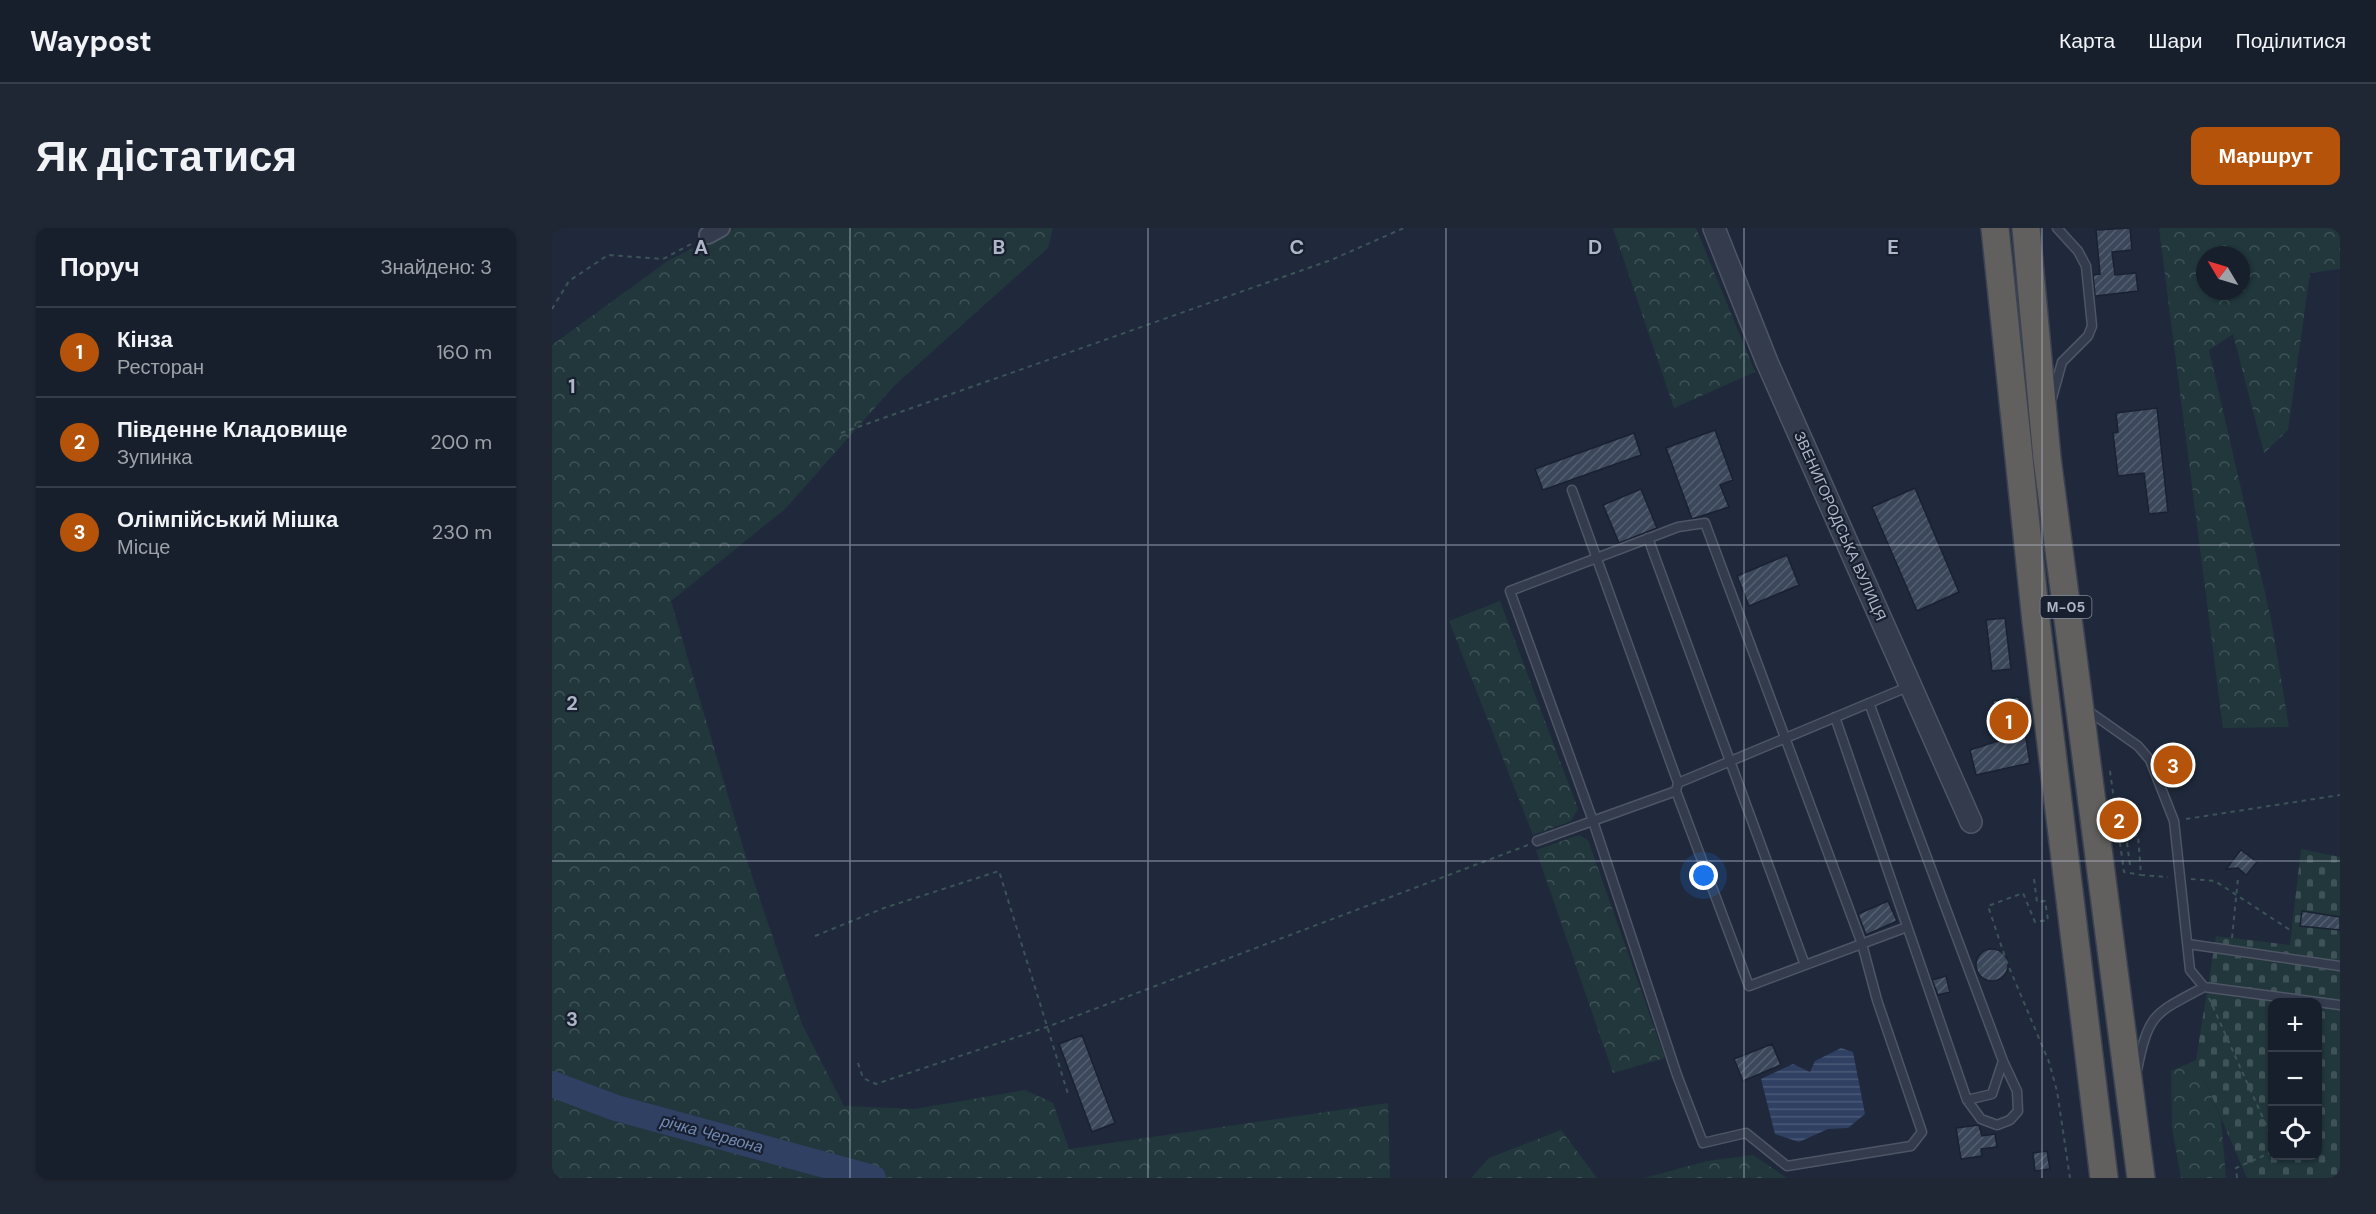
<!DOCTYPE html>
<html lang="uk">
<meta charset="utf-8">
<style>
body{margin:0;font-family:"DM Sans",sans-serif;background:#202734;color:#f1f3f6}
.controls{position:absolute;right:18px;bottom:18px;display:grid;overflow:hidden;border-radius:12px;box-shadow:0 2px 4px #0004}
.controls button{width:54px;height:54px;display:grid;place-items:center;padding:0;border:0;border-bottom:2px solid #363d48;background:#171f2c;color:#f1f3f6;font:30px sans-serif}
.compass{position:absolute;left:1644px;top:18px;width:54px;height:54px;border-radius:50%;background:#171f2c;box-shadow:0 2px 4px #0004;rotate:308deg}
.you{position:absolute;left:1152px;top:648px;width:21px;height:21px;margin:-15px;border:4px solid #fff;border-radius:50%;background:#1a73e8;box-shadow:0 0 0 9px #1a73e833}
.badge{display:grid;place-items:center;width:39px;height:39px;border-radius:50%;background:#b45309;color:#fff;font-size:20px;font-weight:700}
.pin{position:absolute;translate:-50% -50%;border:3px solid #fff;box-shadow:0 2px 6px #0006}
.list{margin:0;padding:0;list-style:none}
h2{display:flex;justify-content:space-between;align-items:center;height:78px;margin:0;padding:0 24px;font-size:26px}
h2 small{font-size:20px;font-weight:400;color:#9ea2a9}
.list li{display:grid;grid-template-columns:39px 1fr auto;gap:18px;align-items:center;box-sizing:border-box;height:90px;padding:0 24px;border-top:2px solid #363d48}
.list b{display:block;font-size:22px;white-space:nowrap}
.list p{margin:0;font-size:20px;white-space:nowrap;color:#9ea2a9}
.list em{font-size:20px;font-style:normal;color:#9ea2a9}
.icon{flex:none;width:33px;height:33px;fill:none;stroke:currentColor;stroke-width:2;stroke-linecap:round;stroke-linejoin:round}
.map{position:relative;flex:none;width:1788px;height:950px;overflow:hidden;border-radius:12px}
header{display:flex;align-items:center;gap:36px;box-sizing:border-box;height:84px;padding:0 30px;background:#171f2c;border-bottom:2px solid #363d48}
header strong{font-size:28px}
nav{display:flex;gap:33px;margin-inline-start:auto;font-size:21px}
.intro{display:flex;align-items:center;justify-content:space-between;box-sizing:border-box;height:144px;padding:0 36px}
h1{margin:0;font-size:42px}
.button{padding:15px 27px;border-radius:12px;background:#b45309;color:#fff;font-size:21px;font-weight:700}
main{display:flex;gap:36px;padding:0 36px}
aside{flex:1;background:#171f2c;border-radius:12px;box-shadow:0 2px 4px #0004}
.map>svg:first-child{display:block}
.forest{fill:url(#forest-crowns);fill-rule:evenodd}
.cemetery{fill:url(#cemetery-stones);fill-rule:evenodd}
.water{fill:url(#water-rules)}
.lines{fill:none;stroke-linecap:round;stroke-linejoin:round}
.river{stroke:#2f4063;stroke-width:26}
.building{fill:url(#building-hatch);stroke:#1a2232;stroke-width:1.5}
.service-casing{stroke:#4e5666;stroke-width:11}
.minor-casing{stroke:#4e5666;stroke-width:20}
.tertiary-casing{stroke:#4e5666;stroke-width:24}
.trunk-casing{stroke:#3b4353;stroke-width:30}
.path{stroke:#3c5357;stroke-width:2;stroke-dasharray:4.5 4.5;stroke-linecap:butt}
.service{stroke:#333b4c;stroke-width:8}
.minor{stroke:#333b4c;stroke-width:16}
.tertiary{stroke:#333b4c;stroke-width:21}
.trunk{stroke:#62605e;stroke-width:27}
.grid{fill:none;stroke:#aeb6c8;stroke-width:1.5;stroke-opacity:0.55}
.labels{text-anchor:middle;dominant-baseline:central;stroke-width:4.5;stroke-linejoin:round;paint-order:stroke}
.shield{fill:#182030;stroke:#81899a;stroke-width:1.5}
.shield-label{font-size:14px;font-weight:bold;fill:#aeb6c8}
.street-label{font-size:15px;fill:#aeb6c8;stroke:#182030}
.water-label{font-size:16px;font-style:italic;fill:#7389b3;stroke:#182030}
.grid-label{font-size:20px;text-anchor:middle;font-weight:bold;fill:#aeb6c8;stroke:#182030;stroke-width:4.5;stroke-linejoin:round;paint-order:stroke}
</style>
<header>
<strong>Waypost</strong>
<nav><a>Карта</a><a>Шари</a><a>Поділитися</a></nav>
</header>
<div class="intro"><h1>Як дістатися</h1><a class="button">Маршрут</a></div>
<main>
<aside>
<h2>Поруч<small>Знайдено: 3</small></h2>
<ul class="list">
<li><span class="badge">1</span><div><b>Кінза</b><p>Ресторан</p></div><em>160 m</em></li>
<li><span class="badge">2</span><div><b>Південне Кладовище</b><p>Зупинка</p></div><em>200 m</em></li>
<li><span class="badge">3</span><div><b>Олімпійський Мішка</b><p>Місце</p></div><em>230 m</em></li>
</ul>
</aside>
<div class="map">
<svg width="1788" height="950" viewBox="0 0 1788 950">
<defs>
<pattern id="forest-crowns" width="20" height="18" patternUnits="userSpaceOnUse" patternTransform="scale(1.5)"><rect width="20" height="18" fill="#21373c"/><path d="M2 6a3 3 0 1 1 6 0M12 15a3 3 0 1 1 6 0" fill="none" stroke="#3f5257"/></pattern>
<pattern id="cemetery-stones" width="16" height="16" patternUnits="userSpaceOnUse" patternTransform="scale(1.5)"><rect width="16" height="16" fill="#21373c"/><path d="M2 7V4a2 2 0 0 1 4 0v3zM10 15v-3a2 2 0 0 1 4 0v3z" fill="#3f5257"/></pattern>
<pattern id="water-rules" width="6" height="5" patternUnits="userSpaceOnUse" patternTransform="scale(1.5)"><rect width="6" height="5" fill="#2f4063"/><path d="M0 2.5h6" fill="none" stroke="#4b5978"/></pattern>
<pattern id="building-hatch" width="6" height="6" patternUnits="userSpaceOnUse" patternTransform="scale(1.5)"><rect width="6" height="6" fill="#3b475b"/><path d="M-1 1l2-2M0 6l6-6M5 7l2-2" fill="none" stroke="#555f71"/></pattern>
</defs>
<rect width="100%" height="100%" fill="#1f293b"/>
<path class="forest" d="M182,0H501L496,20L343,157L233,281L119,373L196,636L250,796L292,878L363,881L473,862L501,875L517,921L836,875L838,950H0V117L117,32Z
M1061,0H1144L1203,144L1122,180Z
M1607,0H1788V41L1758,45L1736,202L1712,225L1681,106L1657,122L1719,391L1737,499L1671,500ZM1653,27H1689V63H1653Z
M948,373L1026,581L1019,593L981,607L897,393Z
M1027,607L1036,612L1113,830L1061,845L984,622Z
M1644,832L1669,891L1674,950H1629L1620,900L1619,843Z
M1009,902L1045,950H919L937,930Z
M1201,927L1235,950H1092L1155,933Z"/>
<path class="cemetery" d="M1749,621L1788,629V950H1695L1644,832L1664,708L1738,717ZM1720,774H1766V928H1720Z"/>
<path class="water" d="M1289,820L1301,824L1313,886L1296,900L1276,901L1247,914L1223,906L1209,851L1241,836L1258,844L1263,833Z"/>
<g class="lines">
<path class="river" d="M0,856L64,880L321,950"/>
</g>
<path class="building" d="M1578,0L1580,22L1560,24L1563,47L1584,45L1586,63L1543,68L1541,47L1548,46L1544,2Z
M1605,180L1616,284L1597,286L1592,245L1566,248L1561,205L1566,204L1564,185Z
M1163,202L1181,252L1168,257L1177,279L1140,291L1114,220Z
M1082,205L1089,227L991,262L983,241Z
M1363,260L1407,364L1365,383L1320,279Z
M1089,261L1105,300L1067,315L1051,277Z
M1235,327L1247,357L1197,378L1185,348Z
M1453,390L1459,441L1440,443L1434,392Z
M1467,469L1478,535L1424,547L1418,522L1446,513L1441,473Z
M1689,622L1705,634L1694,647L1686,640L1674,641Z
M1336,673L1345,693L1314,707L1306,686Z
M1750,683L1788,689V702L1748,698Z
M1424 737a16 16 0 1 1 32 0a16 16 0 1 1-32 0Z
M1394,748L1398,764L1386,767L1380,752Z
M530,807L563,895L540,904L507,816Z
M1220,816L1229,837L1191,853L1182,831Z
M1427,897L1430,908L1443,906L1445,919L1429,921L1430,928L1409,931L1404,900Z
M1495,923L1498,941L1483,943L1481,925Z"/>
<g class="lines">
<g class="service-casing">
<path id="service" d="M1500,170L1510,134L1536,108L1540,98L1534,38L1526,23L1505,0
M1020,262L1126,555L1124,563L1197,758L1355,699
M1153,295L1310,716L1325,772L1370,904L1359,918L1235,938L1194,905L1151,915L1125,847L1041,593L958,363L1126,299Z
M1096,310L1253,737
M1535,482L1586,518L1598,532L1622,593L1638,742L1652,759L1788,777
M1283,489L1415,872L1440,866L1451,833L1317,475
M1126,555L1358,458
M985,613L1124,563
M1636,716L1788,738
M1585,842C1597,784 1602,786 1652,759
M1415,872L1429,891L1445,897L1458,892L1466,883L1465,863L1451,833"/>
</g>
<g class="minor-casing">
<path id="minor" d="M156,7L169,0"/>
</g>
<g class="tertiary-casing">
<path id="tertiary" d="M1162,0L1215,134L1419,594"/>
</g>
<g class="trunk-casing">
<path id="trunk" d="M1443,0L1484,393L1552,950
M1474,0L1495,230L1589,950"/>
</g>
<path class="path" d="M0,81L17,53L56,27L111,31L143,14
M289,205L779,32L852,0
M1558,543L1572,644L1589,647
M1634,591L1788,567
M1578,637L1574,608L1586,607L1589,647L1616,649
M1482,651L1485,674L1493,673L1496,692L1483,694L1471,665L1436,678L1454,732L1497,834L1505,863L1518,950
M1639,651L1663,653L1738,702
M263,708L332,680L447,643L516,866
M1680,710L1686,650
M1428,740L1454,732
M1657,770L1720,910
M306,835L311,850L324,856L495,799L976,617
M1685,950L1684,940L1720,924"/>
<use href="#service" class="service"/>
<use href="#minor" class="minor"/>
<use href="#tertiary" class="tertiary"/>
<use href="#trunk" class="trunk"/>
</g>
<path class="grid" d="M298,0V950M596,0V950M894,0V950M1192,0V950M1490,0V950M0,317H1788M0,633H1788"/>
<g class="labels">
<rect class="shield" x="1488.5" y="368" width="51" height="22" rx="4.5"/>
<g class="shield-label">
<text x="1514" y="379">М-05</text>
</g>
<g class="street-label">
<text transform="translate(1288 298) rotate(66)">ЗВЕНИГОРОДСЬКА ВУЛИЦЯ</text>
</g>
<g class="water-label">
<text transform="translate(160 906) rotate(15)">річка Червона</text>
</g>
</g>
<g class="grid-label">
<text x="149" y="26">A</text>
<text x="447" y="26">B</text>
<text x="745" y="26">C</text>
<text x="1043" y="26">D</text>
<text x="1341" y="26">E</text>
<text x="20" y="165">1</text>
<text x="20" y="482">2</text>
<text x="20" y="798">3</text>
</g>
</svg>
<div class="controls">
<button>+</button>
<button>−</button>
<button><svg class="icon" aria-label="locate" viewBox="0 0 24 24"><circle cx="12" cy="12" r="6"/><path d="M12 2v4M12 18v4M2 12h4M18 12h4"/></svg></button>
</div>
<svg class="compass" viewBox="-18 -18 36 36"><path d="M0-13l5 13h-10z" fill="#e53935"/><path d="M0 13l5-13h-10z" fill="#9ea2a9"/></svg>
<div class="you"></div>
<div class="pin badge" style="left:1457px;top:493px">1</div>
<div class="pin badge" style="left:1567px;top:592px">2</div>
<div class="pin badge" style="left:1621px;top:537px">3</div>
</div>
</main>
